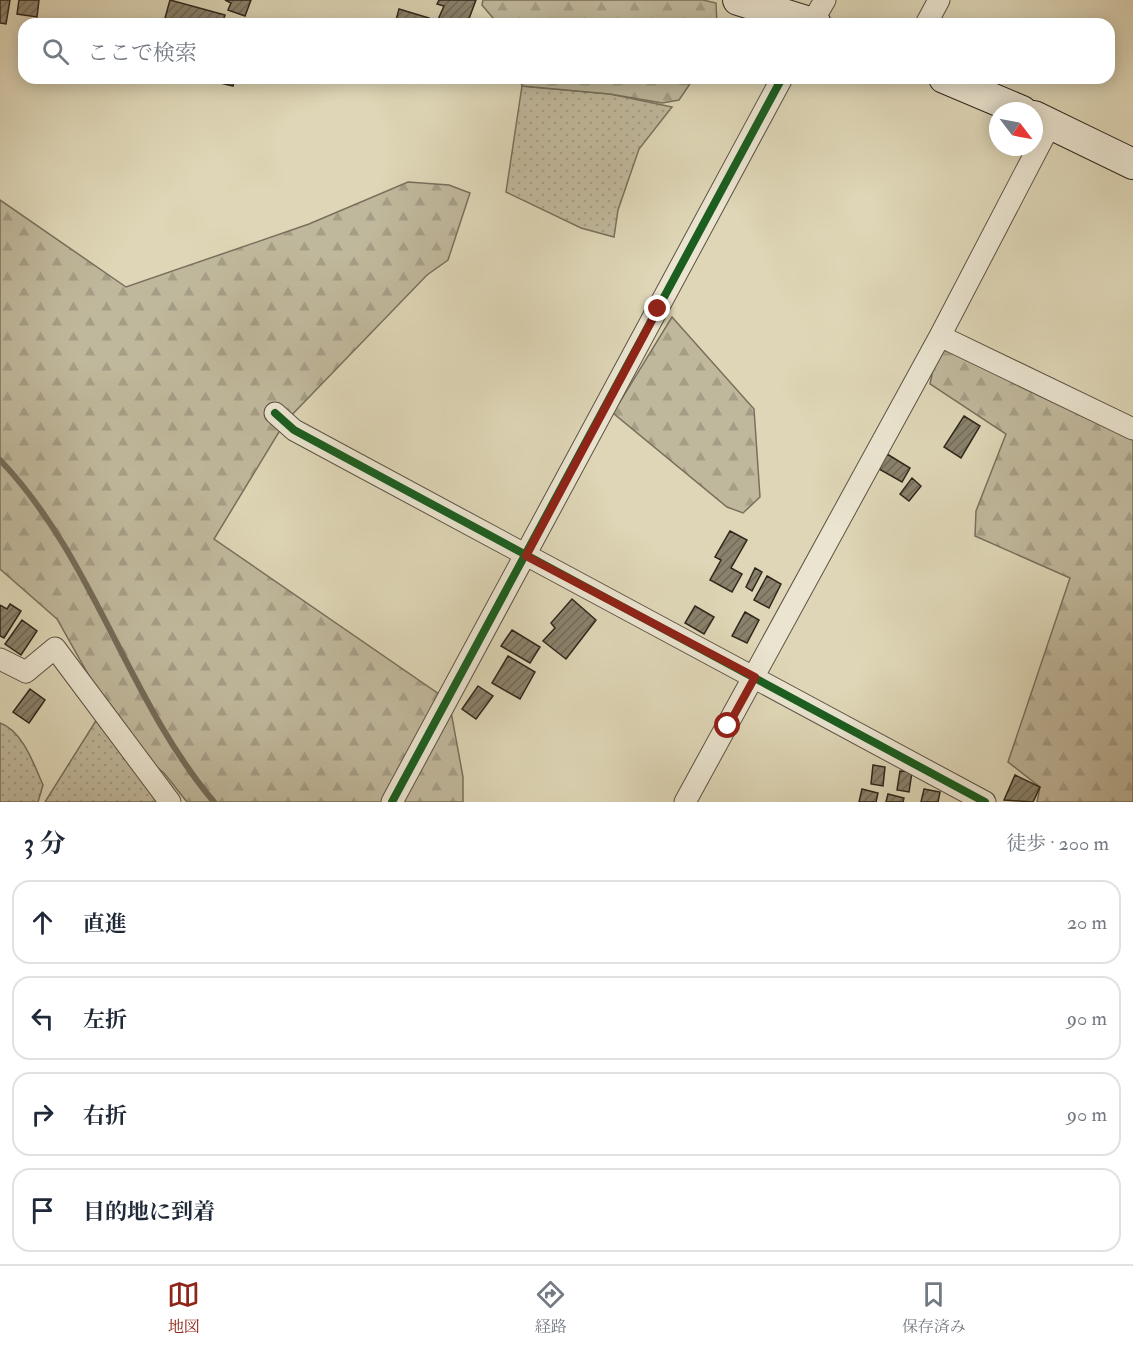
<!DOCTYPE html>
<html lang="ja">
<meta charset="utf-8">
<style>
body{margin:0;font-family:"IM FELL Double Pica","Noto Serif JP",serif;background:#f2f2f3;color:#1f2937}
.compass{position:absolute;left:989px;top:102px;width:54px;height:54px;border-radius:50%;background:#fff;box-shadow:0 3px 15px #0003;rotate:122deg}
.stop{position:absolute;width:18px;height:18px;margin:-14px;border:4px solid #8f2418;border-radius:50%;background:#fff}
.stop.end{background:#8f2418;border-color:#fff;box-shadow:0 2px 6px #0008}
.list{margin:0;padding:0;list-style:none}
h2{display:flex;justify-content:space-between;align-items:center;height:78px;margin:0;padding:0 24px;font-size:26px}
h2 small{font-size:20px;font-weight:400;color:#747a83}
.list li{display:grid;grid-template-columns:39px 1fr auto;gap:18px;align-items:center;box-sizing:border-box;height:84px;margin:0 12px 12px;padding:0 12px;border:2px solid #e0e1e3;border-radius:18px}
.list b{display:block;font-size:22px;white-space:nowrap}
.list em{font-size:20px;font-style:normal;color:#747a83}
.icon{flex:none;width:33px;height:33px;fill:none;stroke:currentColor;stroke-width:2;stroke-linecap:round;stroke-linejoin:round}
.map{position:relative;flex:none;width:1133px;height:802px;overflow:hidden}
.search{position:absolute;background:#fff;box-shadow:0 3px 15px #0003;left:18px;right:18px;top:18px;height:66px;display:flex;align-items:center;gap:15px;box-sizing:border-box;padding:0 21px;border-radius:18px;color:#747a83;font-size:22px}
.sheet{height:462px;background:#fff}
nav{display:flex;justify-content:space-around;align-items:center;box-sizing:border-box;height:84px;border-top:2px solid #e0e1e3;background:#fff;font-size:16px;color:#747a83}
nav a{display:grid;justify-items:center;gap:3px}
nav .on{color:#8f2418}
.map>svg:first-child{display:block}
.grass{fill:url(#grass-dots);stroke:#78705c;stroke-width:1.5}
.forest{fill:url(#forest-firs);stroke:#78705c;stroke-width:1.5}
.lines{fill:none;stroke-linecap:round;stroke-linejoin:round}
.stream{stroke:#756c59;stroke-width:6}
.building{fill:url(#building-hatch);stroke:#30271c;stroke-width:1.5}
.street-casing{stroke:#5c5342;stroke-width:23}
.secondary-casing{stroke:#30271c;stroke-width:32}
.street{stroke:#eae4d0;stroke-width:21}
.secondary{stroke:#eae4d0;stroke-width:30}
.cycleway-casing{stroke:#eae4d0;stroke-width:11}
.cycleway{stroke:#1b5e20;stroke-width:8}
.route{stroke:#8f2418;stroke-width:8}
</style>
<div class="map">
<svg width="1133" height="802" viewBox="0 0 1133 802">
<defs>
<pattern id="grass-dots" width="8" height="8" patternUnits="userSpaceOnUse" patternTransform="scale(1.5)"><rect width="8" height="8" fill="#c0b89c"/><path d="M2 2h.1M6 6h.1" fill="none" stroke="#a59e86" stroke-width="1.8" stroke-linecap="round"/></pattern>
<pattern id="forest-firs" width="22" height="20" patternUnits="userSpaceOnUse" patternTransform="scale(1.5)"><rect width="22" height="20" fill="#c0b89c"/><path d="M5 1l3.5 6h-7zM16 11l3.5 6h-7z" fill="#a59e86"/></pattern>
<pattern id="building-hatch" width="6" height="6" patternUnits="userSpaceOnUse" patternTransform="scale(1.5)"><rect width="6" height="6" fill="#8a826c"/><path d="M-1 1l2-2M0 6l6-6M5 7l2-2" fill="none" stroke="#716a58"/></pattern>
</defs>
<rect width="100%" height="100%" fill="#ded6b6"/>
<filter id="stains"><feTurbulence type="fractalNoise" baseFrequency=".00333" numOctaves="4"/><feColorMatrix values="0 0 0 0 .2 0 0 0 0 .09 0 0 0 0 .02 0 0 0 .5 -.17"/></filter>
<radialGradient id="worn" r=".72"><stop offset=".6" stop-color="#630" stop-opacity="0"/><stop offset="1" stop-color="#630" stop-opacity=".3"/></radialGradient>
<path class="grass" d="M522,86L610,94L672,107L639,149L618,210L614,237L581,228L506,192Z
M102,711L170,802H45Z
M0,723C23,731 34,765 43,785L38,802H0Z"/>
<path class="forest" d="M483,0H703L716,3L717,24H498L482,5Z
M520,78H694L679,100L662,103L610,94L522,86Z
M408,182L449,185L470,193L448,260L427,275L285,422L214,539L449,701L463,777V802H187L164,773L128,745L57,619L0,569V200L126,287L309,224Z
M672,317L754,409L760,497L743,513L727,507L613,413Z
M940,336L1133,429V802H1037L1040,787L1008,762L1070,578L975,536L976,511L1006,434L930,384Z"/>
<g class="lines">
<path class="stream" d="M0,460C94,558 127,699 214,802"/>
</g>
<path class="building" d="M0,0H10L6,24L0,23Z
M19,0H39L37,17L17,14Z
M170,0L225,15L222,24H185L165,18Z
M225,0H251L245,16L228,10L231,3Z
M439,0H476L467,24H436L444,6L437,4Z
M399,9L429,18L427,24H395Z
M212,78H235L233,86L212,81Z
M964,416L980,426L961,458L944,447Z
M887,454L910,468L902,482L879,469Z
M912,478L921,486L909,501L900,494Z
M730,531L747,540L731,568L742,574L732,592L710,580L721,560L715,557Z
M755,568L762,572L752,591L746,587Z
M767,576L781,584L769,608L754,600Z
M572,599L596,620L566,659L543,641L555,628L551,623Z
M10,604L21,611L4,638L0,636V605L7,609Z
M695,606L714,617L704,634L685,623Z
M745,612L759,620L747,643L732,636Z
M22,620L37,631L21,655L5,644Z
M512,630L540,647L530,663L501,646Z
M508,656L535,672L520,699L492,683Z
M478,686L493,696L476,719L462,709Z
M30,689L45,700L29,723L13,712Z
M873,765L885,767L883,786L871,784Z
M900,771L912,772L909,792L897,790Z
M1015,775L1040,787L1033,802L1004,800Z
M862,789L878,793L876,802H859Z
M924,789L940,792L938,802H921Z
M888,794L904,798L903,802H886Z"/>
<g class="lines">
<g class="street-casing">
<path id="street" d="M811,24L825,0
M926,24L939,0
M940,336L1133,429
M275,413L294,430L985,802
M0,659L26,672L55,648L170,802
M392,802L782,78
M685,802L940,336L1051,123"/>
</g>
<g class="secondary-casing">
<path id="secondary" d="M738,0L816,24
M944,78L1022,111
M1034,116L1133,164"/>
</g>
<use href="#street" class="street"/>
<use href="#secondary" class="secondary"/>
<g class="cycleway-casing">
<path id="cycleway" d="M275,413L294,430L985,802
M392,802L782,78"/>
</g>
<use href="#cycleway" class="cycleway"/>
</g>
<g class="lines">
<path class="route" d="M658,309L526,556L755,677L728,726"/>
</g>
<rect width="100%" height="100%" filter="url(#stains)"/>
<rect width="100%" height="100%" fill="url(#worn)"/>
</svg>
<svg class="compass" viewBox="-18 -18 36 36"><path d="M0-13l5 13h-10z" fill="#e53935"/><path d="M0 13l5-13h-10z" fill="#747a83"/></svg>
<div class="stop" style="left:728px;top:726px"></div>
<div class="stop end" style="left:658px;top:309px"></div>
<div class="search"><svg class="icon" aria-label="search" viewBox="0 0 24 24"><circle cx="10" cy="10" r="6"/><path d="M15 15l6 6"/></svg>ここで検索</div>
</div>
<section class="sheet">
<h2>3 分<small>徒歩 · 200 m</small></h2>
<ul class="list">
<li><svg class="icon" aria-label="ahead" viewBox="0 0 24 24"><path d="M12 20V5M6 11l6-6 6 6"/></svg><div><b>直進</b></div><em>20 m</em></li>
<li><svg class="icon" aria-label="left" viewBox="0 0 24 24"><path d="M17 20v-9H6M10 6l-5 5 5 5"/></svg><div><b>左折</b></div><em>90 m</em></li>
<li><svg class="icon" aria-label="right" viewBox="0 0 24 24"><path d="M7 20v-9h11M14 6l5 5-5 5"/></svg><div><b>右折</b></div><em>90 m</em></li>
<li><svg class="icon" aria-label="arrive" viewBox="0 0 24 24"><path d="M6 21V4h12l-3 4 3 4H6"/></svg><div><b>目的地に到着</b></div></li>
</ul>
</section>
<nav>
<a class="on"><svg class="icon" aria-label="map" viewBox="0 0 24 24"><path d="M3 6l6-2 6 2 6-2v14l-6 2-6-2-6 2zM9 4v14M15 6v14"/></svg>地図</a>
<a><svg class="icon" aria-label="directions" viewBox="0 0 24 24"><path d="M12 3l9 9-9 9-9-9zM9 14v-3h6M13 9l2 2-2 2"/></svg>経路</a>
<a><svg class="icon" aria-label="saved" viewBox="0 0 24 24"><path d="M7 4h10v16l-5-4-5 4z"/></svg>保存済み</a>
</nav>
